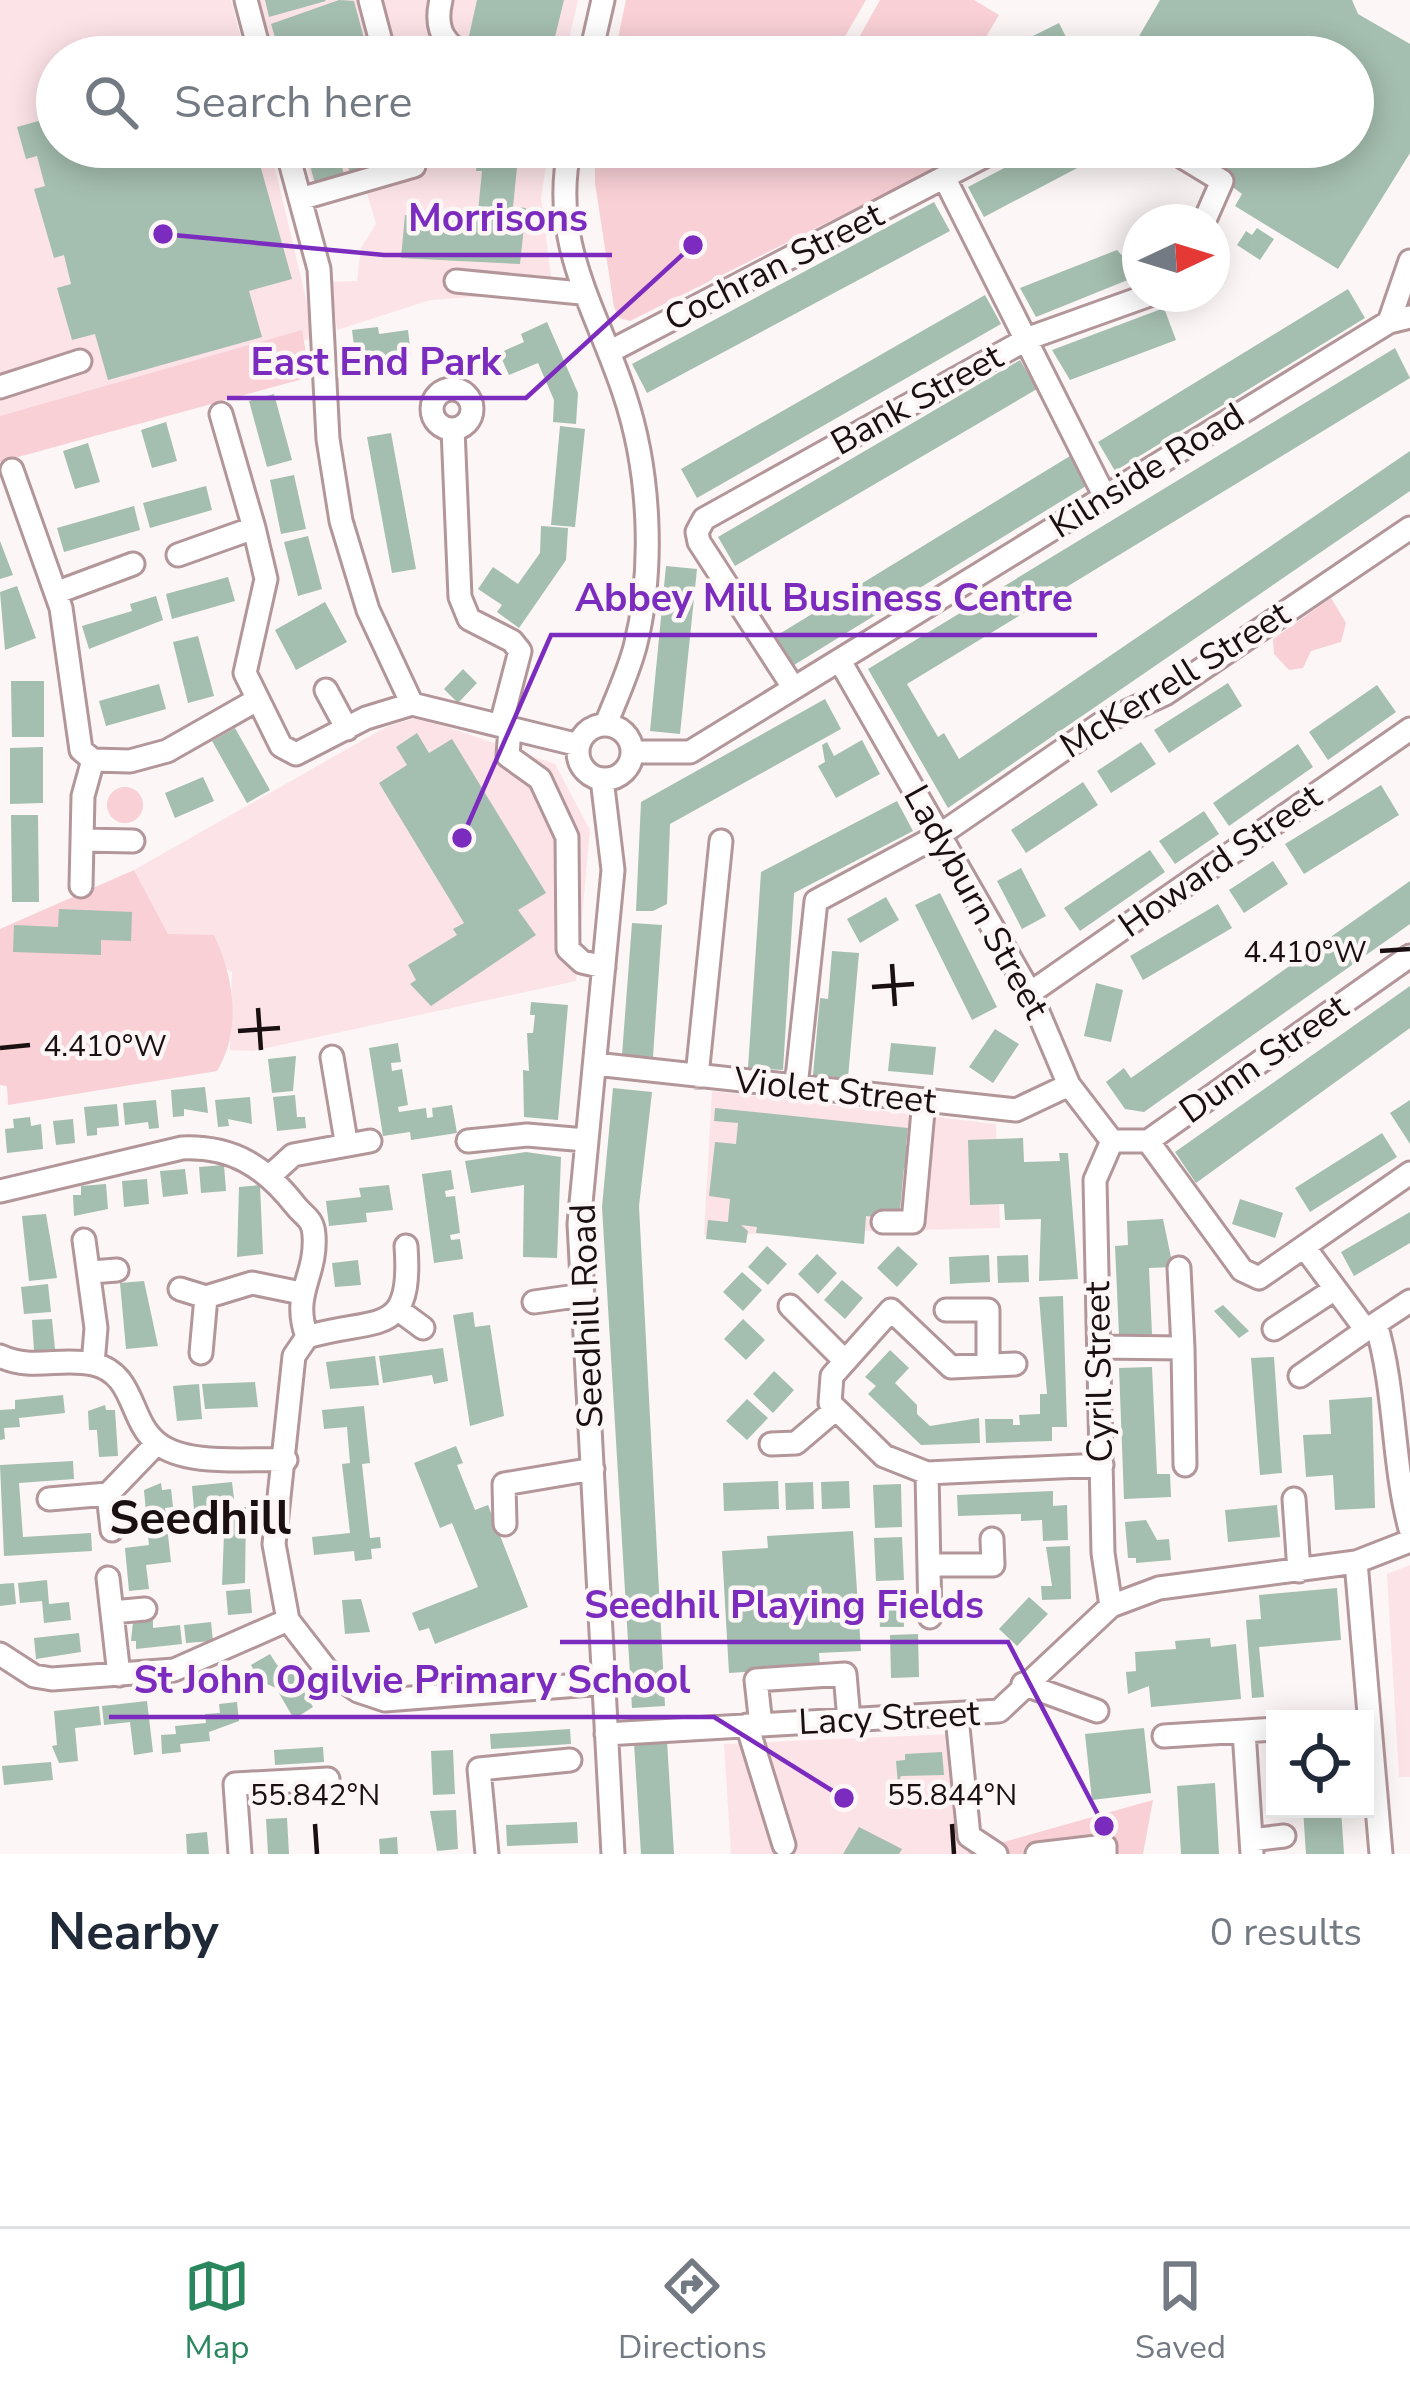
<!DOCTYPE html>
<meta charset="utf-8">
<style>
body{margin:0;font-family:"Nunito Sans",sans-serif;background:#f6f6f7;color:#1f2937}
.controls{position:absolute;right:36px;bottom:36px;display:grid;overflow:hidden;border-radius:0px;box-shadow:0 6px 30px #0003}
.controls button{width:108px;height:108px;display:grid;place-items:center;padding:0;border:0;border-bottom:3px solid #e0e1e3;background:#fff;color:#1f2937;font:60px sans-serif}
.compass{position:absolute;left:1122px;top:204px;width:108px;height:108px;border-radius:50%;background:#fff;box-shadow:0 6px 30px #0003;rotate:86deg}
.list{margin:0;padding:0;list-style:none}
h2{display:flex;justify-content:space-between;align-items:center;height:156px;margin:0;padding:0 48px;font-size:51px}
h2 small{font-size:39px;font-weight:400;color:#747a83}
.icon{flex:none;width:66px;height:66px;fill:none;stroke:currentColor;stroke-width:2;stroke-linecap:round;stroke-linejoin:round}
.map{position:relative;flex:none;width:1410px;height:1854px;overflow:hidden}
.search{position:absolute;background:#fff;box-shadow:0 6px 30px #0003;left:36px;right:36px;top:36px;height:132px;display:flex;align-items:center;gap:30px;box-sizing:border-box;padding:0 42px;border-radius:66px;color:#747a83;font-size:45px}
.sheet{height:372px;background:#fff}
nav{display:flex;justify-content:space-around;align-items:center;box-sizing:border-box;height:168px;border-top:3px solid #e0e1e3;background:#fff;font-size:33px;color:#747a83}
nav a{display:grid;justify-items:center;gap:6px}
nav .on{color:#29865d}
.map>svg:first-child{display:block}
.built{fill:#fce3e7}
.green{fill:#f8d0d6}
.building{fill:#a4beaf}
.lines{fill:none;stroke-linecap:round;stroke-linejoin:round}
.minor-casing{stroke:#b2969a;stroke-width:27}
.minor{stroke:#fff;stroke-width:21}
.ticks{fill:none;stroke:#1a1011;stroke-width:4.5}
.labels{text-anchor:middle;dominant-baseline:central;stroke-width:9;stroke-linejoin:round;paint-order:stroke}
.street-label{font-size:36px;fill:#1a1011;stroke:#fcf6f6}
.district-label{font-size:48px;font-weight:bold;fill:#1a1011;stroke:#fcf6f6}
.ticks-label{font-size:30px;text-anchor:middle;fill:#1a1011;stroke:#fcf6f6;stroke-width:9;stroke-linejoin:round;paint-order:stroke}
.leader{fill:none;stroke:#7b2cbf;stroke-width:4.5}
.callout-dot{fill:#7b2cbf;stroke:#fcf6f6;stroke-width:4.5}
.callout-label{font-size:39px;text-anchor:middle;font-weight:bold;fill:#7b2cbf;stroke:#fcf6f6;stroke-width:9;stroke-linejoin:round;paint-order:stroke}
</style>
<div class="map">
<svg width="1410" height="1854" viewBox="0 0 1410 1854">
<rect width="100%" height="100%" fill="#fcf6f6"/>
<path class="built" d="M0,0H231L246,57H57V147H270L315,337L0,437Z
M256,0H578L565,57H274Z
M301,147H549L541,198L553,291L430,300L337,330L331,282L357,281L361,248L376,224L362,176L315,190Z
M418,717L555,764L590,830L576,981L253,1051L230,1050L232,972L168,934L134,870L386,727Z
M712,1091L996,1124L1000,1228L704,1235Z
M1410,1565V1777H1399L1387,1574Z
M953,1734L968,1854H731L724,1744Z"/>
<path class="green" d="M626,0H866L833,57H614Z
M880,0H974L999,15L974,57H848Z
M595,147H978L630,321L619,318L614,307L595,183Z
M302,330L310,377L0,462V416Z
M1331,598L1346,623L1341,642L1311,651L1303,668L1289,670L1274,654L1273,639Z
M107 805a18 18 0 1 1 36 0a18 18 0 1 1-36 0Z
M134,870L168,934L214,935C234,977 242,1030 217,1071L8,1105L7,1086L0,1085V929Z
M1153,1800L1143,1854H968V1852Z"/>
<path class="building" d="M265,0H325L326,1L269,17Z
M339,0L354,1L369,57H281L271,24Z
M477,0H564L550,57H517L467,45Z
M1160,0H1352L1358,14L1410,44V153L1338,269L1235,206L1242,194L1230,185L1234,179L1188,147H1353V57H1127Z
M1059,23L1067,39L1059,43L1066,57H1019L1026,53L1021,42Z
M46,119L50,132L57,130V147H255L292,279L249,291L262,337L108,380L95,334L72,340L57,288L71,284L64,255L54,258L34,189L45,186L37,156L26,159L17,127Z
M305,147H394L398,164L351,177L348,166L342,167L345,179L316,187Z
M479,147H519L513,207L526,208L520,264L401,258L405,215L477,222L482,171H476Z
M1044,147H1087L1081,166L984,217L968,187Z
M934,202L950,231L647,393L632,364Z
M1257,228L1274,239L1260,260L1237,245L1246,231L1252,235Z
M1117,250L1140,275L1036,317L1020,288Z
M1348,289L1365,318L1115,471L1098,442Z
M985,295L1001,324L697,498L681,469Z
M1164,308L1176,340L1070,380L1052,350Z
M547,322L578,393L576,424L553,422L554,400L538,363L509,375L499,353L524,342L521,334Z
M378,327L379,334L408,330L411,355L380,359L382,376L358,379L352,330Z
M1395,348L1410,378L907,684L938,737L944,733L959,759L1410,451V491L948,808L868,669Z
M1020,360L1037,389L735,566L718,537Z
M274,394L292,460L267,467L249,401Z
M166,422L177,461L152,468L141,430Z
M560,426L585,429L575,527L551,525Z
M391,433L416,569L392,573L367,437Z
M88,443L100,482L75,489L63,451Z
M1070,456L1086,486L794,665L776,636Z
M294,475L306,529L281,534L270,480Z
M206,486L212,510L150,528L143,503Z
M134,506L140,530L64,552L57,528Z
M541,526L568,528L566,560L519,628L497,612L502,605L478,589L493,567L518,584L540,553Z
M308,536L322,589L298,596L284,542Z
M0,541L13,575L0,579Z
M666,566L697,569L680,734L650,731Z
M228,577L235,601L172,619L166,594Z
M17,586L36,638L5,650L0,592Z
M156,596L163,620L89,649L82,626L132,611L130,604Z
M325,602L347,642L296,670L275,630Z
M198,636L214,696L188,703L173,642Z
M463,669L477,683L458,703L444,689Z
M11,681H44V737H12Z
M1228,683L1242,706L1169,753L1154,730Z
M159,684L166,709L106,726L99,701Z
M1377,685L1396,712L1328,760L1309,732Z
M825,699L841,729L670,824L667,904L653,911H636L641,802Z
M235,728L270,790L247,803L212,741Z
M417,733L429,753L452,739L546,893L518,910L536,935L431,1006L410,984L416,980L408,965L457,935L453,929L464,923L379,783L407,765L396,747Z
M862,740L880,774L836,798L818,766L825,762L822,745L827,742L834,756Z
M1141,742L1156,764L1111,793L1097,771Z
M1298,744L1313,767L1229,826L1213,803Z
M43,747V803L10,804V748Z
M203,777L214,801L175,818L165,793Z
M1083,782L1098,805L1026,853L1011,830Z
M1381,785L1399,815L1304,874L1285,844Z
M897,801L913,831L794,893L783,1070L748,1068L761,872Z
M1204,811L1219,834L1175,864L1159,841Z
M11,815H38L39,902H12Z
M1150,850L1165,872L1080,931L1064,908Z
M1273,861L1288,884L1244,913L1229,890Z
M1021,868L1046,916L1022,929L997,881Z
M1410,881V924L1144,1112L1125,1109L1106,1082L1124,1068L1131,1078Z
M940,893L997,1007L972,1020L915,905Z
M886,897L899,920L860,943L847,919Z
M1218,904L1232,928L1143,980L1130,956Z
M59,909L132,912L131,941L101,940V955L13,952L14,925L58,927Z
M632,923L662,925L653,1057L622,1055Z
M832,951L859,953L848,1078L813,1075L820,998L828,999Z
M1096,983L1123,990L1111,1042L1084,1036Z
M1410,986V1028L1196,1183L1175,1152Z
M531,1002L568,1005L558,1120L524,1117L523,1070L529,1071L527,1033H533L535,1015H530Z
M995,1029L1019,1044L993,1083L969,1067Z
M398,1043L401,1062L391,1063L392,1071L402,1069L408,1105L398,1107L399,1112L426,1108L427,1118L433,1117L432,1108L452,1105L457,1133L411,1140L410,1132L383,1136L369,1048Z
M891,1043L936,1047L933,1075L888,1071Z
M296,1056L293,1091L272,1093L268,1059Z
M205,1087L208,1113L184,1109V1116L173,1117L171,1090Z
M613,1088L652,1092L639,1206L665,1706L632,1708L602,1207Z
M295,1095L297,1117H305L306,1128L277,1131L273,1097Z
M250,1097L252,1124L228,1119L229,1126L218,1127L215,1100Z
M156,1100L159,1128L149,1129L148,1122L125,1125L123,1103Z
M1410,1100V1144L1390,1113Z
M117,1104L119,1126L97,1128V1135L87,1136L84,1107Z
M715,1108L908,1128L906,1145L915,1146L913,1168H904L899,1220L866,1216L864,1244L756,1233L757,1227L741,1225L748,1231L746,1243L706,1239L708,1220L728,1222L730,1199L709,1196L715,1142L736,1144L738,1123L714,1121Z
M30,1117L31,1126L41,1124L43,1149L7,1153L5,1129L14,1128L13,1119Z
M73,1119L75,1143L56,1145L53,1121Z
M1382,1133L1397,1157L1310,1212L1295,1188Z
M1023,1138L1024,1162L1060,1161L1059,1153H1068L1078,1279L1039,1281L1041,1219L1005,1220L1004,1204L970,1205L968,1140Z
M526,1152L561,1157L557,1258L523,1257L524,1185L471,1193L465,1161Z
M224,1165L226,1191L201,1193L199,1167Z
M185,1169L188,1194L163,1197L160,1171Z
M451,1170L454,1189L445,1191L446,1197L455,1196L460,1233L450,1235L451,1240L460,1239L463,1259L434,1263L422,1174Z
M147,1179L149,1204L124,1207L122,1181Z
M106,1184L108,1209L74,1216L73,1195H81V1186Z
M260,1185L263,1254L237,1257L239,1187Z
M389,1185L393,1210L366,1213L367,1222L329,1226L326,1201L361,1197L359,1188Z
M1240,1199L1283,1213L1275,1238L1232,1224Z
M1410,1212V1243L1354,1276L1341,1252Z
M46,1214L57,1278L29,1281L22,1216Z
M1163,1219L1173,1267L1149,1268L1152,1334L1119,1335L1115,1246L1128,1245L1127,1221Z
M767,1246L787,1264L768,1285L748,1267Z
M898,1246L918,1264L897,1287L877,1268Z
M817,1254L837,1273L818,1294L798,1274Z
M989,1255L990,1282L950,1284L949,1257Z
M1028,1255L1029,1282L998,1283L997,1256Z
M358,1260L361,1285L335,1287L332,1263Z
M742,1272L762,1290L743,1311L723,1292Z
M842,1280L863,1298L845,1319L824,1300Z
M144,1281L158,1346L126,1349L120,1283Z
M48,1284L51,1312L24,1314L21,1287Z
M1063,1296L1067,1427H1052V1441L986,1443L985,1419H1013V1425H1020L1019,1415L1040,1414V1394H1047L1039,1297Z
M1223,1305L1249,1331L1239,1338L1214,1311Z
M473,1312L475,1327L490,1325L504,1416L470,1426L453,1315Z
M52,1319L55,1349L34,1351L32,1320Z
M743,1319L765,1340L746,1360L724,1339Z
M443,1348L448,1381L434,1384L432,1375L383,1383L379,1356Z
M890,1350L909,1368L895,1383L917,1405V1414L930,1426L979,1418L980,1443L921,1445L868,1394L876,1386L865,1377Z
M375,1356L379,1385L330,1389L326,1362Z
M1274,1357L1282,1473L1260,1475L1251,1358Z
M1152,1367L1157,1474H1170L1171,1497L1124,1499L1119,1368Z
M774,1371L794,1390L773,1413L753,1394Z
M255,1382L258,1407L205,1409L202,1384Z
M199,1384L202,1419L177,1421L173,1386Z
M63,1395L65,1413L19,1418L20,1427L4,1428L5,1439L0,1440V1410L15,1409V1400Z
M1372,1397L1375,1508L1335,1510L1333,1475L1306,1477L1303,1435L1331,1434L1329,1400Z
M747,1399L768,1418L747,1440L726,1421Z
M105,1405L106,1410H115L118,1456L99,1457L97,1430H89L88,1411Z
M364,1406L370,1463L362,1464L370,1538L380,1537L381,1548L371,1549L372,1559L355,1561L354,1551L314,1555L312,1537L350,1533L342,1464L350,1463L347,1427L324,1429L322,1410Z
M456,1446L463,1463L457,1465L475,1510L488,1505L528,1607L435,1644L429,1628L419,1631L412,1613L478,1587L452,1523L440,1528L414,1463Z
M73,1461L74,1479L19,1483L23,1537L91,1533L92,1551L4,1556L0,1465Z
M778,1481L779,1509L724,1511L723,1483Z
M849,1481L850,1508L822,1509L821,1482Z
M232,1482L234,1499H226L227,1507L194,1510L192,1486Z
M813,1482L814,1509L786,1510L785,1483Z
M161,1483L162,1490L171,1489L173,1507L165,1508L171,1562L146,1565L149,1589L129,1591L125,1548L149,1545L144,1490Z
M901,1484L902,1527L875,1528L873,1485Z
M1053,1491V1506L1067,1505L1068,1540L1043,1541L1042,1520L1021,1521V1514L958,1516L957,1495Z
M1277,1505L1280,1537L1228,1542L1225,1510Z
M246,1507L245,1583L222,1585L225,1509Z
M1146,1520L1157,1540L1169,1539L1171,1560L1136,1563V1558H1128L1125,1522Z
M853,1531L861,1651L819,1653L820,1667L729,1673L722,1551L768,1548L767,1536Z
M902,1537L904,1580L876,1581L874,1538Z
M1070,1546L1071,1599L1042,1600L1041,1586H1052L1046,1547Z
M47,1580L49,1604L69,1602L71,1620L44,1623L42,1601L20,1603L18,1583Z
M14,1583L16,1604L0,1606V1584Z
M902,1586L904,1627H880L878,1587Z
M1337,1588L1341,1640L1259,1647L1264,1697L1252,1698L1246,1620L1261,1619L1259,1595Z
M250,1589L252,1613L228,1615L226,1591Z
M1029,1597L1048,1614L1017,1646L999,1629Z
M361,1599L370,1632L345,1634L342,1600Z
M153,1620V1628L180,1625L182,1644L136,1649V1641H131L133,1622Z
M211,1622L213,1641L186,1643L184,1625Z
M79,1633L81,1652L36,1659L34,1638Z
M918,1634L919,1677L891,1678L890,1635Z
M1210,1638L1211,1647L1236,1644L1241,1699L1151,1707L1149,1686L1128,1694L1126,1672L1136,1671L1135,1652L1176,1649L1175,1641Z
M270,1654L277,1665L293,1673L313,1707L294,1719L276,1688L260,1681L251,1665Z
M147,1701L153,1752L134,1755L130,1722L104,1725L102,1706Z
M237,1702L239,1721L209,1732L210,1741L180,1744L181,1752L162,1754L161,1735L176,1734L175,1726L206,1723L205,1714L220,1713L219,1704Z
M99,1706L101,1725L75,1728L78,1761L59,1763L52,1746L57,1745L54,1711Z
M1144,1728L1151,1793L1092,1800L1085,1734Z
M570,1729L571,1744L491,1749L490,1734Z
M667,1741L674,1854H641L634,1743Z
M323,1747L324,1762L275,1765L274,1750Z
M453,1750L455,1794L433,1795L431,1751Z
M942,1752L944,1775L901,1776L898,1784L896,1761L905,1760V1754Z
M51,1762L53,1780L4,1785L2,1766Z
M1215,1783L1219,1854H1181L1177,1786Z
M1303,1809H1341L1344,1854H1306Z
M456,1810L458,1849L437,1851L430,1811Z
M287,1818L289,1854H268L266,1819Z
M577,1822L578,1843L507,1846L506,1825Z
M859,1827L902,1849L899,1854H843Z
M207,1832L209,1854H187L186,1834Z
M397,1837L398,1854H380L379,1839Z"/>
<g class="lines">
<g class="minor-casing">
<path id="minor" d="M246,0L261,57
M370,0L385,57
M441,0C434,29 444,47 472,57
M590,57L603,0
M286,147L319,269L328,439L341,521L368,610L412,704
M570,147C549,241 596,308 624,393C650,470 655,568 635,647C628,673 616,699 606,724
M1166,147L1222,181L1204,222
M945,179L1105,497
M300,199L414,166L409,147
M456,281L581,293
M1389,322L1410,261
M609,352L1002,147
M0,387L80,361
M432 409a20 20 0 1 1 40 0a20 20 0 1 1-40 0Z
M221,414L254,528
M453,429L460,597L469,619L512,641L520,651L501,724
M12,470L61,608L81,750L93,760L130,761L167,751L255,701
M178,555L254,528L266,579L245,673L281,746L296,754L366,718L412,704L579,745
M58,592L133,564
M840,661L1030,993L1069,1085L1112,1141
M793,687L699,542L697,532L704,519L1029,338L1152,294
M326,690L347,729
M578 752a27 27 0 1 1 54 0a27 27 0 1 1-54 0Z
M510,727L508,756L540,779L567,837L568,949L582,962L604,967
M633,752H690L1389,322L1410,317
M602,779L613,870L579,1224L613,1854
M82,840L133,841
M81,886L83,796L93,760
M1030,993L1410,729
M332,1057L346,1141
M595,1064L1016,1110L1069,1085
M697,1076L721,841
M796,1087L816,901L941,834L1102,723L1165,694L1410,528
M468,1141L527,1135L586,1140
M1112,1141H1148L1410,956
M1148,1141L1242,1270L1259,1278L1410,1173
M270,1176L293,1155L370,1141
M0,1191L182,1148C233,1146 265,1167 295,1205C304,1217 313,1218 314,1235C317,1277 291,1293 307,1337
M883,1222H913L924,1100
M84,1240L96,1328L93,1364
M406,1246C413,1340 376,1316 307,1337L294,1356L274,1544L288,1620L326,1669L358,1691L385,1700L605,1683
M1305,1248L1366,1330L1410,1301
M91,1272L117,1270
M180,1289L206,1297L252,1283L301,1293
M534,1302L583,1295
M790,1306L845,1361
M946,1310H988V1365
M400,1311L423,1328
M1376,1324C1396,1390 1392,1462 1410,1529
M1274,1329L1335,1289
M1099,1347L1183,1348L1179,1268
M1183,1348L1185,1465
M201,1353L206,1297
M0,1356C32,1371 60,1357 93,1364C135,1373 129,1420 156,1442C185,1467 250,1458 286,1460
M1015,1364L951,1367L891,1310L832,1376L830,1403L884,1456L927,1473L1102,1465
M1300,1376L1366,1330
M771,1444L796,1443L836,1409
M927,1473L930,1617
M108,1494L112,1530
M49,1499L108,1494L157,1443
M1294,1499L1299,1571
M505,1524L504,1484L593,1469
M1356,1562L1381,1854
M929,1565H993L992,1539
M108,1578L119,1675
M1111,1606L1103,1553L1095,1180L1112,1141
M112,1612L145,1609
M0,1654L34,1676L52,1679L174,1670L288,1620
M1023,1684L1097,1711
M957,1717L969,1836L996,1854
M747,1725L784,1845
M761,1725L756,1680L845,1674L849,1720
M1244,1731L1252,1854
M606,1734L999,1711L1111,1606L1159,1588L1356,1562L1410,1541
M1164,1736L1275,1729
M1251,1840L1284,1836
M240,1854L235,1784L328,1779
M487,1854L479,1769L570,1760
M1037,1854L1105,1846V1854"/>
</g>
<use href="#minor" class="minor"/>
</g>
<path class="ticks" d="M1380,951L1410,949M892,964L895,1006M872,987L914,984M258,1008L261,1050M238,1031L280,1028M0,1048L30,1045M315,1824L317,1854M952,1824L954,1854"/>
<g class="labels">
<g class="street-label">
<text transform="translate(774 267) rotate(-27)">Cochran Street</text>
<text transform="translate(917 400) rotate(-29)">Bank Street</text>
<text transform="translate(1147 471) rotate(-32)">Kilnside Road</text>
<text transform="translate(1175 680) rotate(-32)">McKerrell Street</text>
<text transform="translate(1220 861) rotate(-35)">Howard Street</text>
<text transform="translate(976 902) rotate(61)">Ladyburn Street</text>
<text transform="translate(1264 1059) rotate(-35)">Dunn Street</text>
<text transform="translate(835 1091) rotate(6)">Violet Street</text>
<text transform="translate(587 1316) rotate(-92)">Seedhill Road</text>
<text transform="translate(1099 1372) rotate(-91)">Cyril Street</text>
<text transform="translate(889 1718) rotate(-3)">Lacy Street</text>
</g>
<g class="district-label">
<text x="200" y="1518">Seedhill</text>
</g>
</g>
<g class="ticks-label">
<text x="1305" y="962">4.410°W</text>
<text x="105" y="1056">4.410°W</text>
<text x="315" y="1805">55.842°N</text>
<text x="952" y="1805">55.844°N</text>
</g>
<path class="leader" d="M163 234L384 255H612M693 245L526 398H227M462 838L551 635H1097M1104 1826L1008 1642H560M844 1798L714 1717H109"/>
<g class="callout-dot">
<circle cx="163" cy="234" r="12"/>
<circle cx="693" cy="245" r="12"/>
<circle cx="462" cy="838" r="12"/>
<circle cx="1104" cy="1826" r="12"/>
<circle cx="844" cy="1798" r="12"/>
</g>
<g class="callout-label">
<text x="498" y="231">Morrisons</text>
<text x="376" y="375">East End Park</text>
<text x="824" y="611">Abbey Mill Business Centre</text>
<text x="784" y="1618">Seedhil Playing Fields</text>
<text x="412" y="1693">St John Ogilvie Primary School</text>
</g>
</svg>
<div class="controls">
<button><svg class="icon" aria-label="locate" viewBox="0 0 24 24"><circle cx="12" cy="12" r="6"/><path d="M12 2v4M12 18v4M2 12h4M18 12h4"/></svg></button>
</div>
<svg class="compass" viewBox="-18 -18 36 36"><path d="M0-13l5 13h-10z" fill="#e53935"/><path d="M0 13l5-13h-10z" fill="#747a83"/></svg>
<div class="search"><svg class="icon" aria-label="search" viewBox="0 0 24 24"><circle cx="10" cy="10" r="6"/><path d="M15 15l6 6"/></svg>Search here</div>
</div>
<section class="sheet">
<h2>Nearby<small>0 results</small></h2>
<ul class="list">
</ul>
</section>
<nav>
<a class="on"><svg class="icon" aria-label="map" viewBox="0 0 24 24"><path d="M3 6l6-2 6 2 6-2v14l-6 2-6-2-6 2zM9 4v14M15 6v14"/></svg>Map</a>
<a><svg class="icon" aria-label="directions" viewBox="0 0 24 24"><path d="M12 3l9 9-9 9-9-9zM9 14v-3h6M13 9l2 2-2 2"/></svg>Directions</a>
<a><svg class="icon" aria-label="saved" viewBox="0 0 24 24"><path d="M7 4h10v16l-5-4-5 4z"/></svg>Saved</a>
</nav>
